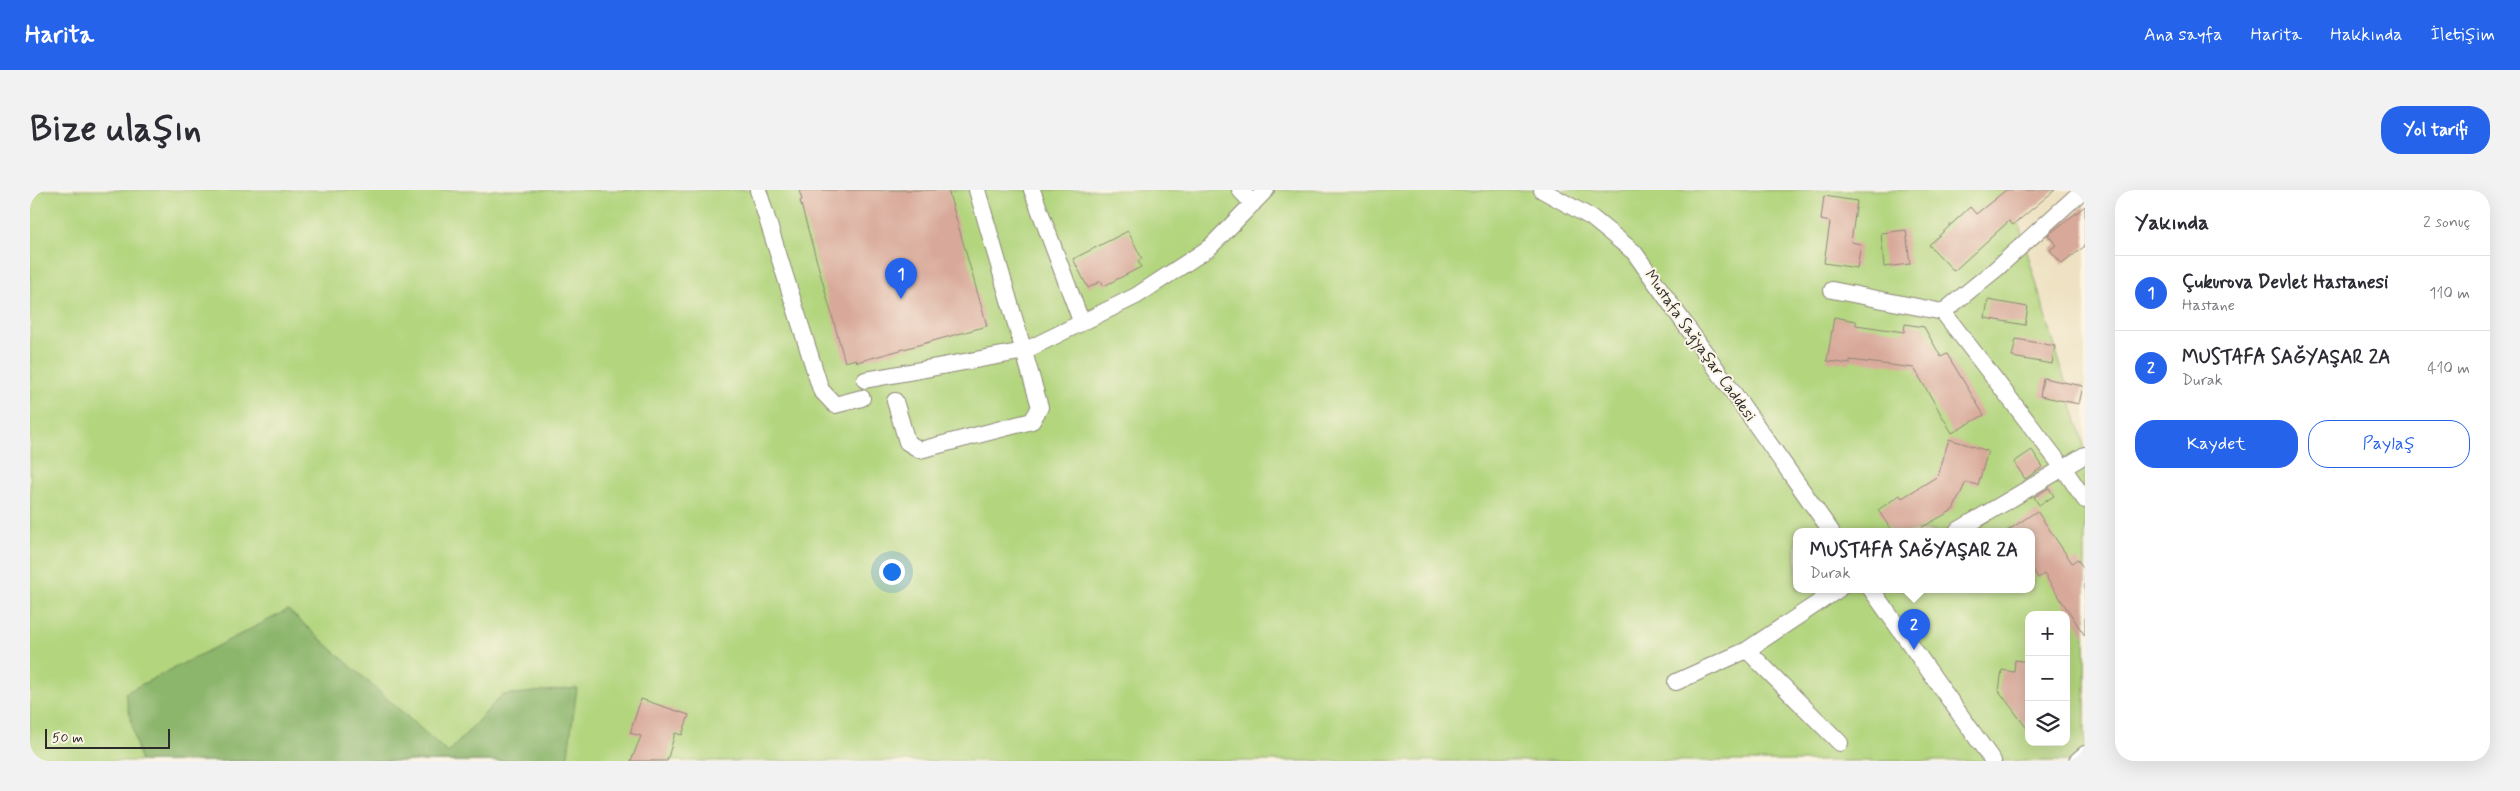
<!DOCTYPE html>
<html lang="tr">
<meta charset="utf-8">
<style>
body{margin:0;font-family:Mynerve,sans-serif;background:#f2f2f3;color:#2b2b33}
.controls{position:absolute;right:15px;bottom:15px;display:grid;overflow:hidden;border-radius:10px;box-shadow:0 5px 20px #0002}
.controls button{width:45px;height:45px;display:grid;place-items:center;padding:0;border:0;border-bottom:1px solid #e1e1e2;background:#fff;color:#2b2b33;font:25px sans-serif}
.scale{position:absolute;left:15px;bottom:12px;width:125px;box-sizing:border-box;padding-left:5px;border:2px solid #2b2b2b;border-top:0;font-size:14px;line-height:18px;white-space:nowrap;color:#2b2b2b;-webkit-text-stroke:4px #fcf5e5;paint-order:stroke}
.you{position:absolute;left:861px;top:381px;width:18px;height:18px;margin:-12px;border:4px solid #fff;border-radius:50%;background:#1a73e8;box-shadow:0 0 0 8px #1a73e833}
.badge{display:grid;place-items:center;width:32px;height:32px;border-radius:50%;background:#2563eb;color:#fff;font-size:16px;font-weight:700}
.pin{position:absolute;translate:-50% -41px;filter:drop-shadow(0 1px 2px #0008)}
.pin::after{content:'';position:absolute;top:26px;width:18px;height:15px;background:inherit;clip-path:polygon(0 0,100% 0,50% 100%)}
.popup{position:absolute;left:1763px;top:338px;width:242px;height:65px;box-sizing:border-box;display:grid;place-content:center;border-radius:10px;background:#fff;filter:drop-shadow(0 1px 4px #0005);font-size:16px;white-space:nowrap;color:#7c7c81}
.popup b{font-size:19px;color:#2b2b33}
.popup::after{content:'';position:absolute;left:50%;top:100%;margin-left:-10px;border:10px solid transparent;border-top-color:#fff}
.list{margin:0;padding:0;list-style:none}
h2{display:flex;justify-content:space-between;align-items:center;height:65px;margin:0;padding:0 20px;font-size:21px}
h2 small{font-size:16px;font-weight:400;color:#7c7c81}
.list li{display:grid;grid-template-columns:32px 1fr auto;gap:15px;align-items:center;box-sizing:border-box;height:75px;padding:0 20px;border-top:1px solid #e1e1e2}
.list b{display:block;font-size:19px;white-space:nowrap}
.list p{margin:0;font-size:16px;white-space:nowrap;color:#7c7c81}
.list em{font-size:16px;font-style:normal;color:#7c7c81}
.actions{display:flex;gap:10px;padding:15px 20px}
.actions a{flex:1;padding:11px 0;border:1px solid #2563eb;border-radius:20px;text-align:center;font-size:18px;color:#2563eb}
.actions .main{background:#2563eb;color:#fff}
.icon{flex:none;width:28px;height:28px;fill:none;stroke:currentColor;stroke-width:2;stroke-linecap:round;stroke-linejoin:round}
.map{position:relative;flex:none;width:2055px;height:571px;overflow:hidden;border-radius:20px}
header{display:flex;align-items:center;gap:30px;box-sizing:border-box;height:70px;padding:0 25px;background:#2563eb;color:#fff}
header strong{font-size:24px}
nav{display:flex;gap:28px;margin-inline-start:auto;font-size:18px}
.intro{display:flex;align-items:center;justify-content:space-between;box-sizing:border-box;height:120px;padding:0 30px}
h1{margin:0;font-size:35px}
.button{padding:12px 22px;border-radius:20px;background:#2563eb;color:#fff;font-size:18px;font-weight:700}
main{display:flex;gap:30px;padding:0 30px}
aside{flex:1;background:#fff;border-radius:20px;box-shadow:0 5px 20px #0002}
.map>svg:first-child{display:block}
.green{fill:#b2d57e;stroke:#6e8054;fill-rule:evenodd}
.forest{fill:#8db66d;stroke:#5c704c}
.building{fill:#d8a99a}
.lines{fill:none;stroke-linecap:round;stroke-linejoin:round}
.minor-casing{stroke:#8c8677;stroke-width:18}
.minor{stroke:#fff;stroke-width:16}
.labels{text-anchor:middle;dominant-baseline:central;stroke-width:4;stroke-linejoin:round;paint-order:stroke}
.street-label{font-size:16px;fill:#2b2b2b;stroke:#fcf5e5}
</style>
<header>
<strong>Harita</strong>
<nav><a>Ana sayfa</a><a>Harita</a><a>Hakkında</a><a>İletişim</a></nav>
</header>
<div class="intro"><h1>Bize ulaşın</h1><a class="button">Yol tarifi</a></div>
<main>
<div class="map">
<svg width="2055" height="571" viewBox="0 0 2055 571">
<rect width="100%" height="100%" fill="#fcf5e5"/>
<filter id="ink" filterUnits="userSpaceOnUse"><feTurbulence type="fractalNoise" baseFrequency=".02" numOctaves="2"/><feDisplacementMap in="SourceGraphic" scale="10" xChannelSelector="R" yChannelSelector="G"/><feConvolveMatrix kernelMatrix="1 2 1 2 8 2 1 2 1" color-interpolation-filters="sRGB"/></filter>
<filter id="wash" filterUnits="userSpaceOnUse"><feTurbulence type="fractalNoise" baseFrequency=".0096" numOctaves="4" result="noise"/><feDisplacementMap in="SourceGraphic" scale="20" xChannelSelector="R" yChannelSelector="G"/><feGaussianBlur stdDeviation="1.12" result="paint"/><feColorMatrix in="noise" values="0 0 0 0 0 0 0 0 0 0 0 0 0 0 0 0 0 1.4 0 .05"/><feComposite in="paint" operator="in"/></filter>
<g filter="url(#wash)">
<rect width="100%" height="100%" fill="#eee2c3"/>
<path class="green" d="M0,0H1979L2055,259V571H0ZM1766,341H2002V399H1766ZM1999,425H2036V552H1999Z"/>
<path class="forest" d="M258,420L418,563L472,505L547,498L537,571H110L95,503Z"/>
<g id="blocks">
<path class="building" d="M769,0H918L957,136L827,172L826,169L815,172L770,11L772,10Z
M1976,0H2025L1983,35L1979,31L1924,81L1899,55L1940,17L1946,24Z
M1794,6L1827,11L1821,52L1831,54L1827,78L1794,73L1800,32L1791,30Z
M2055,16V56L2032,74L2020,60L2026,55L2018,45Z
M1876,40L1880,74L1854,77L1851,43Z
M1098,41L1112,69L1108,71L1111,77L1074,96L1071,91L1058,98L1043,69Z
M1958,110L1998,117L1995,135L1955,128Z
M1804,127L1826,131V135L1874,142L1875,134L1894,137L1911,167L1917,164L1954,225L1922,243L1884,178L1820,170V174L1797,171Z
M1986,149L2025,156L2022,174L1982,167Z
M2013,188L2053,196L2049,214L2010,206Z
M1919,249L1958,261L1948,295L1936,292L1923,320L1885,341H1862L1848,320L1870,305L1872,308L1908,286Z
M2002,260L2013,277L1995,289L1984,272Z
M2019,298L2024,306L2009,315L2004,307Z
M2007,321L2042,373L2047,369L2055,380V446L2014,384L2008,388L2002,378V341H1977Z
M1985,470L1999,472V541L1969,501L1972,480L1984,482Z
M611,509L659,525L652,545L645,543L637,571H601L611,546L600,543Z"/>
</g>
</g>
<g filter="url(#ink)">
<use href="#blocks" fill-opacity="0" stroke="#8c8677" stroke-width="1"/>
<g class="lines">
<g class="minor-casing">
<path id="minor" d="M728,0L791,200L805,215L832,208
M1002,0L1051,131
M1210,0L1223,14
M1512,0L1562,28L1604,62L1801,341
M2053,0L1966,79L1913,122L2034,279L2055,310
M1802,100L1913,122
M835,190L994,161L1106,106L1179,58L1236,0
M865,211L877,252L890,260L1002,231L1010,217L947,0
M1927,341L2055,265
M1841,399L1963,571
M1717,460L1810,553
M1646,492L1717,460L1809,399
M2047,571L2055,564"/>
</g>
<use href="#minor" class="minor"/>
</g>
</g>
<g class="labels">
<g class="street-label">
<text transform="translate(1670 156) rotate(55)">Mustafa Sağyaşar Caddesi</text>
</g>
</g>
</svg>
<div class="controls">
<button>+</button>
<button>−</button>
<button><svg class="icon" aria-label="layers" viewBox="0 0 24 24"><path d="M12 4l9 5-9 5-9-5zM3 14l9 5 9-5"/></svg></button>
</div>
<div class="scale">50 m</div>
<div class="you"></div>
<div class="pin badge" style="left:871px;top:109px">1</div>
<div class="pin badge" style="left:1884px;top:460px">2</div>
<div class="popup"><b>MUSTAFA SAĞYAŞAR 2A</b>Durak</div>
</div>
<aside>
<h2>Yakında<small>2 sonuç</small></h2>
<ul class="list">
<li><span class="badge">1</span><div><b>Çukurova Devlet Hastanesi</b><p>Hastane</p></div><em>110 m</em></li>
<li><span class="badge">2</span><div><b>MUSTAFA SAĞYAŞAR 2A</b><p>Durak</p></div><em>410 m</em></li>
</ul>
<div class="actions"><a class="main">Kaydet</a><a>Paylaş</a></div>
</aside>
</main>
